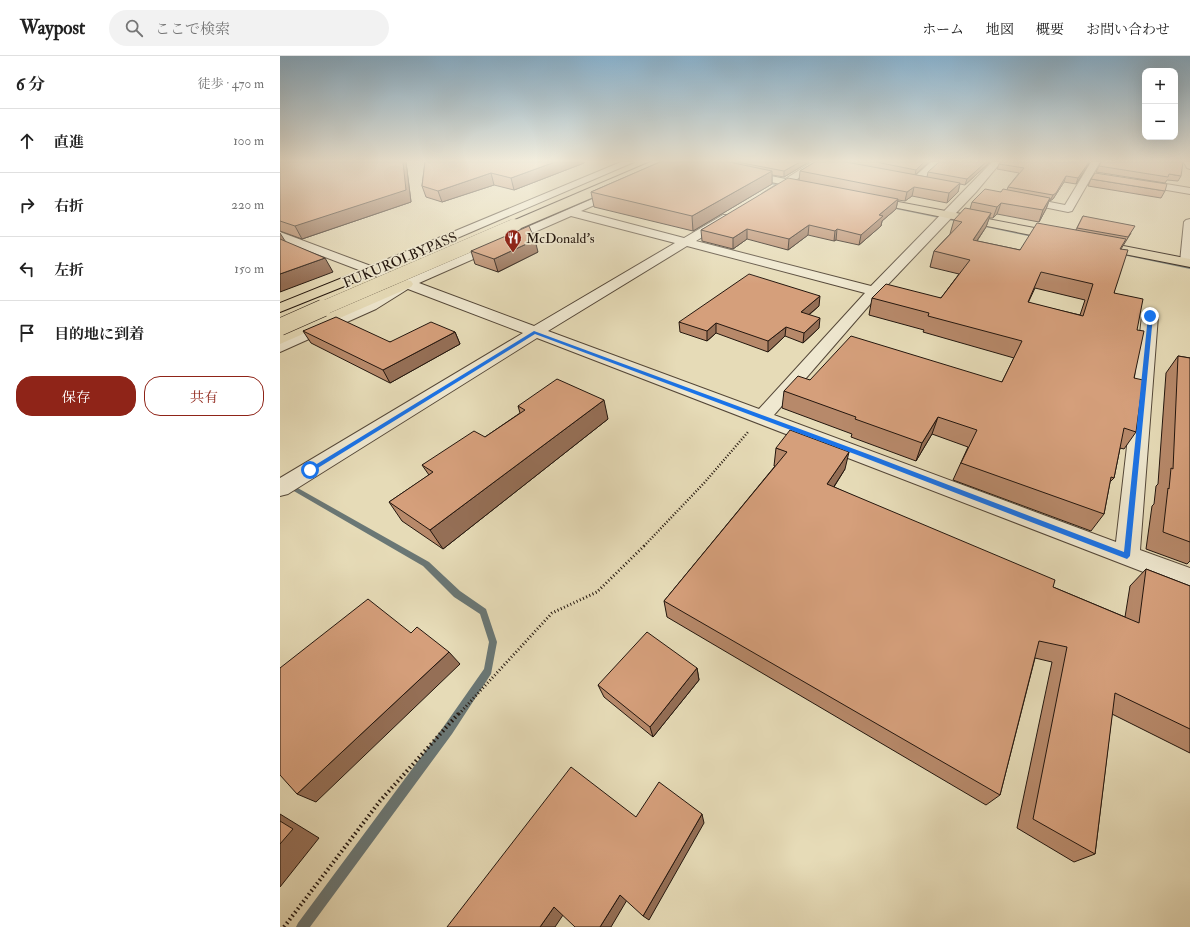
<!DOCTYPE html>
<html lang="ja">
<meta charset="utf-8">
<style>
body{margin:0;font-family:"IM FELL Double Pica","Noto Serif JP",serif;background:#f2f2f2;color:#222}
.controls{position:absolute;right:12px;top:12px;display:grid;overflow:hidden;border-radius:8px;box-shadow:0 4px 16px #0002}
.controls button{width:36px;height:36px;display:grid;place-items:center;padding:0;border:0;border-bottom:1px solid #e0e0e0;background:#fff;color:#222;font:20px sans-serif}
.stop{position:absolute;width:12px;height:12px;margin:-9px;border:3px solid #1a73e8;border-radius:50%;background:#fff}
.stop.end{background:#1a73e8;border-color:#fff;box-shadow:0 1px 4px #0008}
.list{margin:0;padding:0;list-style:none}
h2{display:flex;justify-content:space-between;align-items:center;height:52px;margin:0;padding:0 16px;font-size:17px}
h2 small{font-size:13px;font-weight:400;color:#767676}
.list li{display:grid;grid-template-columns:26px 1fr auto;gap:12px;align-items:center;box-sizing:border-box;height:64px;padding:0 16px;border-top:1px solid #e0e0e0}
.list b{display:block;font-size:15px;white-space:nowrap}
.list em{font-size:13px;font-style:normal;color:#767676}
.actions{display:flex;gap:8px;padding:12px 16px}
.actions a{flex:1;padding:9px 0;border:1px solid #8f2418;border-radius:16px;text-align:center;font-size:14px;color:#8f2418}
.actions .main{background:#8f2418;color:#fff}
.icon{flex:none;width:22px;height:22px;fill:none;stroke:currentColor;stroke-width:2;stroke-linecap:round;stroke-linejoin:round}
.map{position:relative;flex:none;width:910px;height:871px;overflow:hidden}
header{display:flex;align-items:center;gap:24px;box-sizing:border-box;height:56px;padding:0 20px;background:#fff;border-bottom:1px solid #e0e0e0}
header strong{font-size:19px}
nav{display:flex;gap:22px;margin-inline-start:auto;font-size:14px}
.search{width:280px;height:36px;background:#f2f2f2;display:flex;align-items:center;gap:10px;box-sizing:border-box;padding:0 14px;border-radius:22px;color:#767676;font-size:15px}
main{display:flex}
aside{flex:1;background:#fff}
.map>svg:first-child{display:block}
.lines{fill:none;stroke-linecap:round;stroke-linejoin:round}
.stream{fill:#6a7775;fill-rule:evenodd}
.minor-casing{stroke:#544738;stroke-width:2}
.major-casing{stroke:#23160e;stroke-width:2}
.highway-casing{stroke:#23160e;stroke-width:2}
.path-far2{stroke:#23160e;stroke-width:2.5;stroke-dasharray:1 2;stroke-linecap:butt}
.path-far1{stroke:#23160e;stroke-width:3;stroke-dasharray:1 2.5;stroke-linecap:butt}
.path{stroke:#23160e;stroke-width:4;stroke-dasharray:1.5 3;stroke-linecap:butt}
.minor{fill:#efe8d0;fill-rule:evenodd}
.major{fill:#e6dbb7;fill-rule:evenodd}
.highway{fill:#e6dbb7;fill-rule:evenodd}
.highway-bridge-far2-casing{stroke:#23160e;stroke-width:12;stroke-linecap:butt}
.highway-bridge-far1-casing{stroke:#23160e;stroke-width:14;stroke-linecap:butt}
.highway-bridge-casing{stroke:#23160e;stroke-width:18;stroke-linecap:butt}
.highway-bridge-far2{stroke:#e6dbb7;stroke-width:10}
.highway-bridge-far1{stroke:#e6dbb7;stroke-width:14}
.highway-bridge{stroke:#e6dbb7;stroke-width:17}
.wall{fill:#b7896a;stroke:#23160e;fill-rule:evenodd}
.shaded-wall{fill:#956f56;stroke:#23160e}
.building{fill:#d59f7b;stroke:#23160e;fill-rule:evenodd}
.route{fill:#1a73e8}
.labels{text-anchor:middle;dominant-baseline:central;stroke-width:3.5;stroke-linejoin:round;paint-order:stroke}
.far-poi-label{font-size:14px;fill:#23160e;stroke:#efe8d0;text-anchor:start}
.far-street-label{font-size:14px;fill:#23160e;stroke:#efe8d0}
</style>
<header>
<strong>Waypost</strong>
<div class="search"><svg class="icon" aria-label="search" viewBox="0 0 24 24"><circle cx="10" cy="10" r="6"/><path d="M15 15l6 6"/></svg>ここで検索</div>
<nav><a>ホーム</a><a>地図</a><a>概要</a><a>お問い合わせ</a></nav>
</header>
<main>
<aside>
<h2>6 分<small>徒歩 · 470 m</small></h2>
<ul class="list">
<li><svg class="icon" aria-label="ahead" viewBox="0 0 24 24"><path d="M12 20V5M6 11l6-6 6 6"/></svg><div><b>直進</b></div><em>100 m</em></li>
<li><svg class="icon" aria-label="right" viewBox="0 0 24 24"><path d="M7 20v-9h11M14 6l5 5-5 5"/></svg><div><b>右折</b></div><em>220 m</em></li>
<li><svg class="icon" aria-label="left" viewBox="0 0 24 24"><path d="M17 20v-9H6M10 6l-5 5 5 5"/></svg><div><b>左折</b></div><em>150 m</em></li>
<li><svg class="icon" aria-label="arrive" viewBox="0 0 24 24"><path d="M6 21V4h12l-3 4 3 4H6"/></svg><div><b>目的地に到着</b></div></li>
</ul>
<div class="actions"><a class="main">保存</a><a>共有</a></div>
</aside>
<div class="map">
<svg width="910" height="871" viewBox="0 0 910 871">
<rect width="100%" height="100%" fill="#e6dbb7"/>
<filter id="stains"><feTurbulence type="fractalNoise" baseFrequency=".005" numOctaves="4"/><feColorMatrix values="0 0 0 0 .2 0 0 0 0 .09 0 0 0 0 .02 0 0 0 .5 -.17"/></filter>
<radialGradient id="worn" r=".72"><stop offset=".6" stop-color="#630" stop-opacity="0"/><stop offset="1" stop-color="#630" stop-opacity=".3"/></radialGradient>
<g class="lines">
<path class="stream" d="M483,125L506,129L508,130L506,131L482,127Z
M607,149L683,165L685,166L683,167L606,151Z
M697,167L757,180L759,181L757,182L696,169L695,168Z
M837,196L910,211V213L838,198H837Z
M0,422L149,506L180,535L206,553L217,586L211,618L172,678L30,871H16L18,867L164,670L204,613L209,586L200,558L174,541L143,510L0,427Z"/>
<g class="minor-casing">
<path id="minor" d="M341,106H354L103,214L127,223L340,131L344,132L345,134L344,136L301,155L404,182L443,159H451L453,161L451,163L416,185L591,230L712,106H721L696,136L599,238L494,359L836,486L862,260L865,257L870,255L875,257L878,260L860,494L910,512V534L257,282L8,438L0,440V422L243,277L128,233L96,253L0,296V285L86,247L116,228L0,184V176L91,210ZM291,160L395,187L254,270L139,227ZM407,190L585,237L479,353L268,275Z
M532,106H543L491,140H483L482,138Z
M651,106H661L641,126H633L632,124L633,122Z
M811,106H820L792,155L788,156L739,146L734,143L739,140L785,149Z
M904,106H910V113L907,112Z
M856,123L910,132V138L852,128L851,126Z
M910,163V209H902L900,206L904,166L906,164Z"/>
</g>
<g class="major-casing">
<path id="major" d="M401,106H420L531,128L536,131L531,134L405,109Z
M587,140L781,177L785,178L787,181L785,184L781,185L583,145L582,143L583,141Z
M818,185L910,203V211L814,192L812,189L814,186Z"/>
</g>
<g class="highway-casing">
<path id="highway" d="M92,210L97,211L99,214L97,217L0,256V247Z
M126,224L131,225L133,228L131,231L0,288V277Z"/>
</g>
<path class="path-far2" d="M364,490L425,426L468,376"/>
<path class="path-far1" d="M179,658L272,557L317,536L365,489"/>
<path class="path" d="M4,871L100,745L179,657"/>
<use href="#minor" class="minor"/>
<use href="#major" class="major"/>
<use href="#highway" class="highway"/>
<g class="highway-bridge-far2-casing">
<path id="highway-bridge-far2" d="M231,171L383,106"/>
</g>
<g class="highway-bridge-far1-casing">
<path id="highway-bridge-far1" d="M41,253L234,170"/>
</g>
<g class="highway-bridge-casing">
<path id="highway-bridge" d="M0,271L43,252"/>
</g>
<use href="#highway-bridge-far2" class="highway-bridge-far2"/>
<use href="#highway-bridge-far1" class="highway-bridge-far1"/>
<use href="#highway-bridge" class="highway-bridge"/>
</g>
<path class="wall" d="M0,106H126L131,146L22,183L0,175Z
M145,106H304V107L234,134L214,129L162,146L146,141L142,130Z
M380,106H529L504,121L492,119V128L413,175L314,151L311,136Z
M535,106H649L635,119L647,121L648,116L710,106L685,129L680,128L678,136L667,147L632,140L625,145L618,144L616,153L602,165L601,170L579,189L556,184L554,185L528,179L508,194L467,183L453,193L422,185L421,174L519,124L520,115Z
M810,106L796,128L784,126L773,143L769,145L766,153L759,166L717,158L713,162H709L706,171L697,185L740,194L796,174L803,160L851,177L841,193L834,237L857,274L854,322L856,376L844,393L840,392L834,422L830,426L824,458L811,475L673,424L688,391L652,378L636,405L571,381L572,378L502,352L504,335L530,324L722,326L734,302L643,276L644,274L589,259L592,242H661L679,218L650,211L654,195L670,178L674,164L690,153L692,146L727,134L728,131L739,117L717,113L719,108ZM755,232L805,244L800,259L748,247Z
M821,106L901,120L898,125L887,124L885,127L816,116Z
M811,123L885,135L881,142L808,130Z
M191,195L258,196L218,216L195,208Z
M539,250L529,259L539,272L523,287L505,280L488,296L436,277L427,285L400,276L399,266Z
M23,275L110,286L175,276L180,288L110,327L31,287Z
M898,300L910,302V505L907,508L866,493L872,450L874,448L876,430L878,428L886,317Z
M238,350L328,363L163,493L122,465L109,446L149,419L142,409L205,381L240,357Z
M496,392L565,413L554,431L773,531L845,561L850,530L866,513L910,530V697L832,658L815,798L794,806L737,772L772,606L755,602L720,739L706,749L387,561L384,545L495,410H494Z
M417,612L419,624L373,681L324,641L318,629Z"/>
<path class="shaded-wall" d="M123,106H126L131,146L22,183L15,170Z
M275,106H304V107L234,134L231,122Z
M520,106H529L504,121V115Z
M644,106H649L635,119L636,114Z
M706,106H710L685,129L687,123Z
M809,106H810L796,128L798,122Z
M492,115V128L413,175L412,160Z
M211,117L214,129L162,146L158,135Z
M786,120L784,126L773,143L770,145L773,139Z
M680,127L678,136L667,147L669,137Z
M634,131L632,140L625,145L627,136Z
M770,142L766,153L759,166L763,154Z
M618,143L616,153L602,165L601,170L579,189L581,179L599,159Z
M721,147L717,158L713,162L717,151Z
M711,157L706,171L688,198L693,184Z
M529,169L528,179L508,194L509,183Z
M467,173V183L453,193V182Z
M557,173L556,184L554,185L555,175Z
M0,177L7,188L0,190Z
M255,184L258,196L218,216L214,203Z
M45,202L53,216L0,236V218Z
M540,240L539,250L520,266L521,256Z
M540,262L539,272L523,287L524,277Z
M436,267V277L427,285V275Z
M506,271L505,280L488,296V285Z
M175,276L180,288L110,327L103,314Z
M324,344L328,363L163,493L150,474Z
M658,361L652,378L636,405L642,387Z
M569,396L565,413L544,446L547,428Z
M169,596L180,608L36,746L17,738Z
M417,612L419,624L373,681L370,671Z
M0,758L39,782L0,831Z
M422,758L424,767L369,864L363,860Z
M340,839L347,844L331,871H320Z
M274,851L285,856L275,871H260Z"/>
<path class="building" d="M0,106H123L126,134L15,170L0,165Z
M145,106H275L231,122L211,117L158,135L142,130Z
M380,106H449L492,115L412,160L311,136Z
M457,106H520L504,115Z
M535,106H566L680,127L669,137L634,131L627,136L520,115Z
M596,106H644L636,114Z
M659,106H706L687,123L648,116Z
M720,106H809L798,122L786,120L776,137L773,139L728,131L744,112L719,108Z
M821,106H903L901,120L889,118L888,121L819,110Z
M815,117L887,128L885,135L811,123Z
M508,122L618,143L599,159L603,160L581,179L557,173L555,175L529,169L509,183L467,173L453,182L421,174Z
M705,133L721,136L723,133L770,142L763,154L721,147L717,151L692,146Z
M685,152L711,157L693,184L740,194L757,167L846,183L840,193L848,194L834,237L863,243L857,274L864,275L854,322L863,324L856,376L844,372L834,422L831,421L824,458L681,407L697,374L658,361L642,387L575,363L576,361L504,335L518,320L530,324L571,280L722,326L742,285L648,260L649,257L592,242L606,228L661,242L690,204L654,195L682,166L674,164ZM761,216L813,228L803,260L748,246Z
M803,160L855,170L848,181L797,172Z
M249,170L255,184L214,203L191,195Z
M0,183L45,202L0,218Z
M469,218L540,240L521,256L540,262L524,277L506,271L488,285L436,267L427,275L399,266Z
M56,261L110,286L151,266L175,276L103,314L23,275Z
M898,300L910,302V486L883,476L888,432L889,433L891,412L893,413Z
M277,323L324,344L150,474L109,446L153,416L142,409L194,375L205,381L245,354L238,350Z
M510,374L569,396L547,428L775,524L773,531L859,567L866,513L910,530V673L835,637L815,798L753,763L787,591L759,585L720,739L384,545L507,396L496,392Z
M88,543L131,577L137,571L169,596L17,738L0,719V612Z
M367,576L417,612L370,671L318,629Z
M291,711L356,761L379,726L422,758L363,860L340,839L320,871H295L274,851L260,871H167Z
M0,765L13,773L0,788Z"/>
<linearGradient id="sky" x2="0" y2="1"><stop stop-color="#89b6d5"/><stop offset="0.46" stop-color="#f4efdf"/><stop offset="1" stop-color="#f4efdf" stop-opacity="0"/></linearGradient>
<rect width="910" height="228" fill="url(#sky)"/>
<path class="route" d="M870,259L873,260L850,500L847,503L580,400L255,278L33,415L30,416L27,414L254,275L585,397L844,496L868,260Z"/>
<defs>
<g id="restaurant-pin" transform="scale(0.9)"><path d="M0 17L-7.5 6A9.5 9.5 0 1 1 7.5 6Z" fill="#8f2418" stroke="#efe8d0"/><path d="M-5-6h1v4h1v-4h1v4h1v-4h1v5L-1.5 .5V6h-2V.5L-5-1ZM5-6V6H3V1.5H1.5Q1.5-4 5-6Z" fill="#fff"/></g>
</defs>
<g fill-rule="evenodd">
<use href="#restaurant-pin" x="233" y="182"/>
</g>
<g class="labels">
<g class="far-poi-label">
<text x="246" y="182">McDonald's</text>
</g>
<g class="far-street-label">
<text transform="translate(120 204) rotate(-23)">FUKUROI BYPASS</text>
</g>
</g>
<rect width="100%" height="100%" filter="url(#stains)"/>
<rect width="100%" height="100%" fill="url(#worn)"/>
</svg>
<div class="controls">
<button>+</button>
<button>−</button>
</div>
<div class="stop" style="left:30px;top:414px"></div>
<div class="stop end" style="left:870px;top:260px"></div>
</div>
</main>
